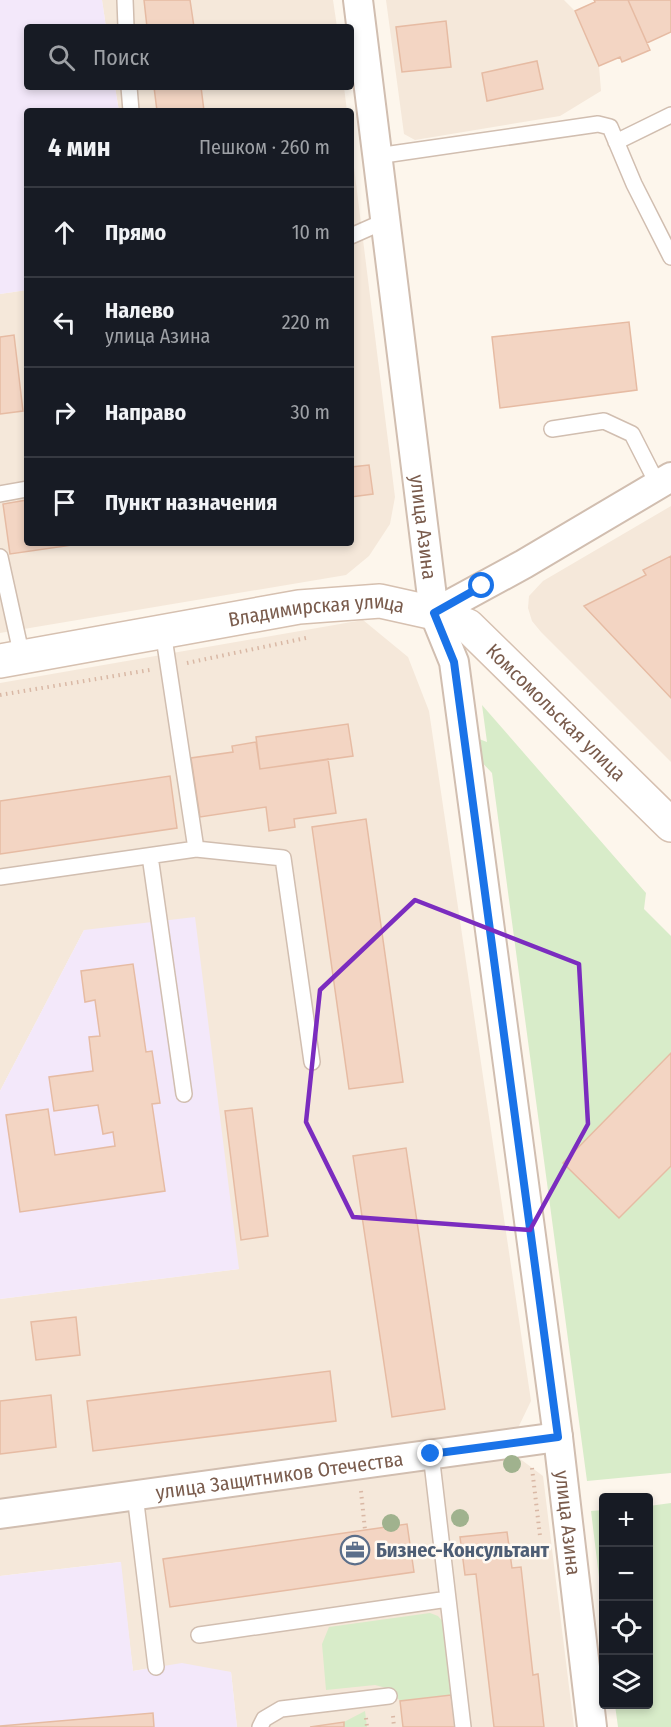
<!DOCTYPE html>
<html lang="ru">
<meta charset="utf-8">
<style>
body{margin:0;font-family:"Fira Sans Condensed",sans-serif;background:#20242c;color:#f1f3f6}
.controls{position:absolute;right:18px;bottom:18px;display:grid;overflow:hidden;border-radius:6px;box-shadow:0 3px 9px #0003}
.controls button{width:54px;height:54px;display:grid;place-items:center;padding:0;border:0;border-bottom:2px solid #363941;background:#171b24;color:#f1f3f6;font:30px sans-serif}
.stop{position:absolute;width:18px;height:18px;margin:-14px;border:4px solid #1a73e8;border-radius:50%;background:#fff}
.stop.end{background:#1a73e8;border-color:#fff;box-shadow:0 2px 6px #0008}
.list{margin:0;padding:0;list-style:none}
h2{display:flex;justify-content:space-between;align-items:center;height:78px;margin:0;padding:0 24px;font-size:26px}
h2 small{font-size:20px;font-weight:400;color:#9ea1a6}
.list li{display:grid;grid-template-columns:39px 1fr auto;gap:18px;align-items:center;box-sizing:border-box;height:90px;padding:0 24px;border-top:2px solid #363941}
.list b{display:block;font-size:22px;white-space:nowrap}
.list p{margin:0;font-size:20px;white-space:nowrap;color:#9ea1a6}
.list em{font-size:20px;font-style:normal;color:#9ea1a6}
.icon{flex:none;width:33px;height:33px;fill:none;stroke:currentColor;stroke-width:2;stroke-linecap:round;stroke-linejoin:round}
.map{position:relative;flex:none;width:671px;height:1727px;overflow:hidden}
.search{position:absolute;background:#171b24;box-shadow:0 3px 9px #0003;left:24px;top:24px;width:330px;height:66px;display:flex;align-items:center;gap:15px;box-sizing:border-box;padding:0 21px;border-radius:6px;color:#9ea1a6;font-size:22px}
.panel{position:absolute;background:#171b24;box-shadow:0 3px 9px #0003;left:24px;top:108px;width:330px;height:438px;border-radius:6px}
.map>svg:first-child{display:block}
.residential{fill:#f5e8da}
.education{fill:#f3e8fa}
.green{fill:#d8ecc9}
.building{fill:#f3d5c3;stroke:#e6bba3;stroke-width:1.5}
.lines{fill:none;stroke-linecap:round;stroke-linejoin:round}
.lane-casing{stroke:#d1beb0;stroke-width:18}
.street-casing{stroke:#d1beb0;stroke-width:32}
.secondary-casing{stroke:#d6c0b0;stroke-width:36}
.path{stroke:#d9b8a5;stroke-width:4;stroke-dasharray:1.5 4.5;stroke-linecap:butt}
.lane{stroke:#fff;stroke-width:15}
.street{stroke:#fff;stroke-width:28}
.secondary{stroke:#fff;stroke-width:33}
.tree{fill:#a0b28e}
.route{stroke:#1a73e8;stroke-width:8}
.marked{fill:none;stroke:#7b2cbf;stroke-width:4.5;stroke-linejoin:round}
.labels{text-anchor:middle;dominant-baseline:central;stroke-width:5;stroke-linejoin:round;paint-order:stroke}
.street-label{font-size:20px;fill:#7a5c4d;stroke:#fffaf3}
.service-label{font-size:20px;font-weight:bold;fill:#4e5e75;stroke:#fffaf3;text-anchor:start}
</style>
<div class="map">
<svg width="671" height="1727" viewBox="0 0 671 1727">
<rect width="100%" height="100%" fill="#fdf6ec"/>
<path class="residential" d="M102,0H333L337,27H106Z
M386,0H564L575,11L599,66L601,91L560,116L415,140L404,134Z
M115,87H344L347,111H119Z
M351,143L395,497L390,524L369,556L346,575L0,633V294L27,290V543H351Z
M671,506V762L541,632L532,621L528,608L529,596L543,581Z
M363,620L408,657L429,711L531,1401L517,1430L0,1500V1299L239,1269L84,930L0,1091V683Z
M515,1455L543,1476L574,1727H237L231,1672L156,1667L133,1671L120,1562L0,1576V1527Z"/>
<path class="education" d="M0,0H102L106,27H27V87H115L119,111H27V290L0,294Z
M195,917L239,1269L0,1299V1091L84,930Z
M121,1562L133,1671L182,1663L231,1672L237,1727H0V1576Z"/>
<path class="green" d="M482,705L646,893L644,909L671,936V1473L587,1481L492,773L474,754L473,743L479,739L487,742Z
M671,1503V1727H618L615,1705L648,1704L649,1506Z
M603,1510H604L603,1610L591,1511Z
M430,1613L438,1616L443,1622L451,1695L400,1701L390,1689L375,1685L326,1690L322,1644L329,1627Z
M365,1711L367,1727H344V1722Z"/>
<path class="building" d="M144,0H190L194,27H147Z
M594,0H628L650,50L622,62L620,57L599,66L575,11L595,2Z
M628,0H671V32L647,43Z
M446,21L451,67L402,72L396,27Z
M537,61L543,89L487,101L482,73Z
M154,87H201L204,111H157Z
M629,322L637,390L500,408L492,337Z
M14,335L23,411L0,414V337Z
M369,465L373,494L351,497V467Z
M27,500V543H86L10,554L3,504Z
M671,556V698L584,606L646,575L643,570Z
M348,724L353,756L260,769L256,737Z
M256,742L260,769L328,759L336,813L294,819L295,827L269,831L266,807L200,817L191,758L233,752L232,746Z
M170,776L177,828L0,854V801Z
M366,819L403,1082L349,1089L312,827Z
M133,964L146,1052L152,1051L160,1103L152,1104L165,1191L20,1212L6,1115L48,1109L55,1155L115,1146L113,1132L103,1134L98,1105L54,1111L49,1077L93,1071L89,1037L100,1036L95,1000L85,1002L81,971Z
M671,1053V1166L619,1218L563,1163Z
M252,1108L268,1236L241,1240L225,1111Z
M406,1148L445,1409L392,1417L353,1156Z
M76,1317L80,1355L36,1360L31,1322Z
M330,1371L336,1421L93,1451L87,1401Z
M51,1395L56,1447L0,1454V1401Z
M407,1524L414,1572L170,1607L163,1559Z
M507,1532L512,1568L521,1567L533,1675L538,1674L544,1727H494L476,1574L465,1575L460,1537Z
M451,1695L456,1727H403L400,1701Z
M153,1713L154,1727H0V1726Z
M344,1722V1727H310Z"/>
<g class="lines">
<g class="lane-casing">
<path id="lane" d="M125,0L126,27
M129,87L131,111
M616,142L671,115
M377,156L598,124L610,127L634,184L671,257
M351,236L385,221
M552,429L604,421L632,434L658,485
M0,494L27,489
M0,557L22,657
M196,849L283,858L312,1062
M150,856L184,1094
M0,877L196,849L163,631
M431,1454L463,1727
M135,1495L156,1667
M199,1635L448,1599
M260,1727L264,1719L281,1709L389,1696"/>
</g>
<g class="street-casing">
<g id="street">
<path id="s1" d="M358,0L434,613L454,662L558,1437L592,1727"/>
<path d="M434,613L524,564L671,477"/>
<path id="s2" d="M0,1514L558,1437"/>
</g>
</g>
<g class="secondary-casing">
<g id="secondary">
<path id="s3" d="M0,661L299,607L380,601L434,613L468,626L671,825"/>
</g>
</g>
<path class="path" d="M187,663L306,638
M0,695L150,670
M532,1468L540,1536
M361,1491L365,1530
M393,1716L394,1727
M366,1718L367,1727"/>
<use href="#lane" class="lane"/>
<use href="#street" class="street"/>
<use href="#secondary" class="secondary"/>
</g>
<g class="tree">
<circle cx="512" cy="1464" r="9"/>
<circle cx="460" cy="1518" r="9"/>
<circle cx="391" cy="1523" r="9"/>
</g>
<g class="lines">
<path class="route" d="M431,1454L558,1437L454,662L434,613L482,586"/>
</g>
<path class="marked" d="M415,900L579,964L588,1124L530,1230L353,1217L306,1122L320,990Z"/>
<defs>
<g id="office-ring" transform="scale(1.5)"><circle r="9.5" fill="#fffaf3" stroke="#5c6f8a" stroke-width="1.5"/><path d="M-6-3h4V-5.5h4V-3h4V5H-6ZM-1-4.5V-3h2v-1.5ZM-6 0V1H6V0Z" fill="#5c6f8a"/></g>
</defs>
<g fill-rule="evenodd">
<use href="#office-ring" x="355" y="1550"/>
</g>
<g class="labels">
<g class="street-label">
<text stroke="none"><textPath href="#s1" startOffset="531">улица Азина</textPath></text>
<text stroke="none"><textPath href="#s3" startOffset="321">Владимирская улица</textPath></text>
<text stroke="none"><textPath href="#s3" startOffset="600">Комсомольская улица</textPath></text>
<text stroke="none"><textPath href="#s2" startOffset="282">улица Защитников Отечества</textPath></text>
<text stroke="none"><textPath href="#s1" startOffset="1539">улица Азина</textPath></text>
</g>
<g class="service-label">
<text x="376" y="1550">Бизнес-Консультант</text>
</g>
</g>
</svg>
<div class="controls">
<button>+</button>
<button>−</button>
<button><svg class="icon" aria-label="locate" viewBox="0 0 24 24"><circle cx="12" cy="12" r="6"/><path d="M12 2v4M12 18v4M2 12h4M18 12h4"/></svg></button>
<button><svg class="icon" aria-label="layers" viewBox="0 0 24 24"><path d="M12 4l9 5-9 5-9-5zM3 14l9 5 9-5"/></svg></button>
</div>
<div class="stop" style="left:482px;top:586px"></div>
<div class="stop end" style="left:431px;top:1454px"></div>
<div class="search"><svg class="icon" aria-label="search" viewBox="0 0 24 24"><circle cx="10" cy="10" r="6"/><path d="M15 15l6 6"/></svg>Поиск</div>
<section class="panel">
<h2>4 мин<small>Пешком · 260 m</small></h2>
<ul class="list">
<li><svg class="icon" aria-label="ahead" viewBox="0 0 24 24"><path d="M12 20V5M6 11l6-6 6 6"/></svg><div><b>Прямо</b></div><em>10 m</em></li>
<li><svg class="icon" aria-label="left" viewBox="0 0 24 24"><path d="M17 20v-9H6M10 6l-5 5 5 5"/></svg><div><b>Налево</b><p>улица Азина</p></div><em>220 m</em></li>
<li><svg class="icon" aria-label="right" viewBox="0 0 24 24"><path d="M7 20v-9h11M14 6l5 5-5 5"/></svg><div><b>Направо</b></div><em>30 m</em></li>
<li><svg class="icon" aria-label="arrive" viewBox="0 0 24 24"><path d="M6 21V4h12l-3 4 3 4H6"/></svg><div><b>Пункт назначения</b></div></li>
</ul>
</section>
</div>
